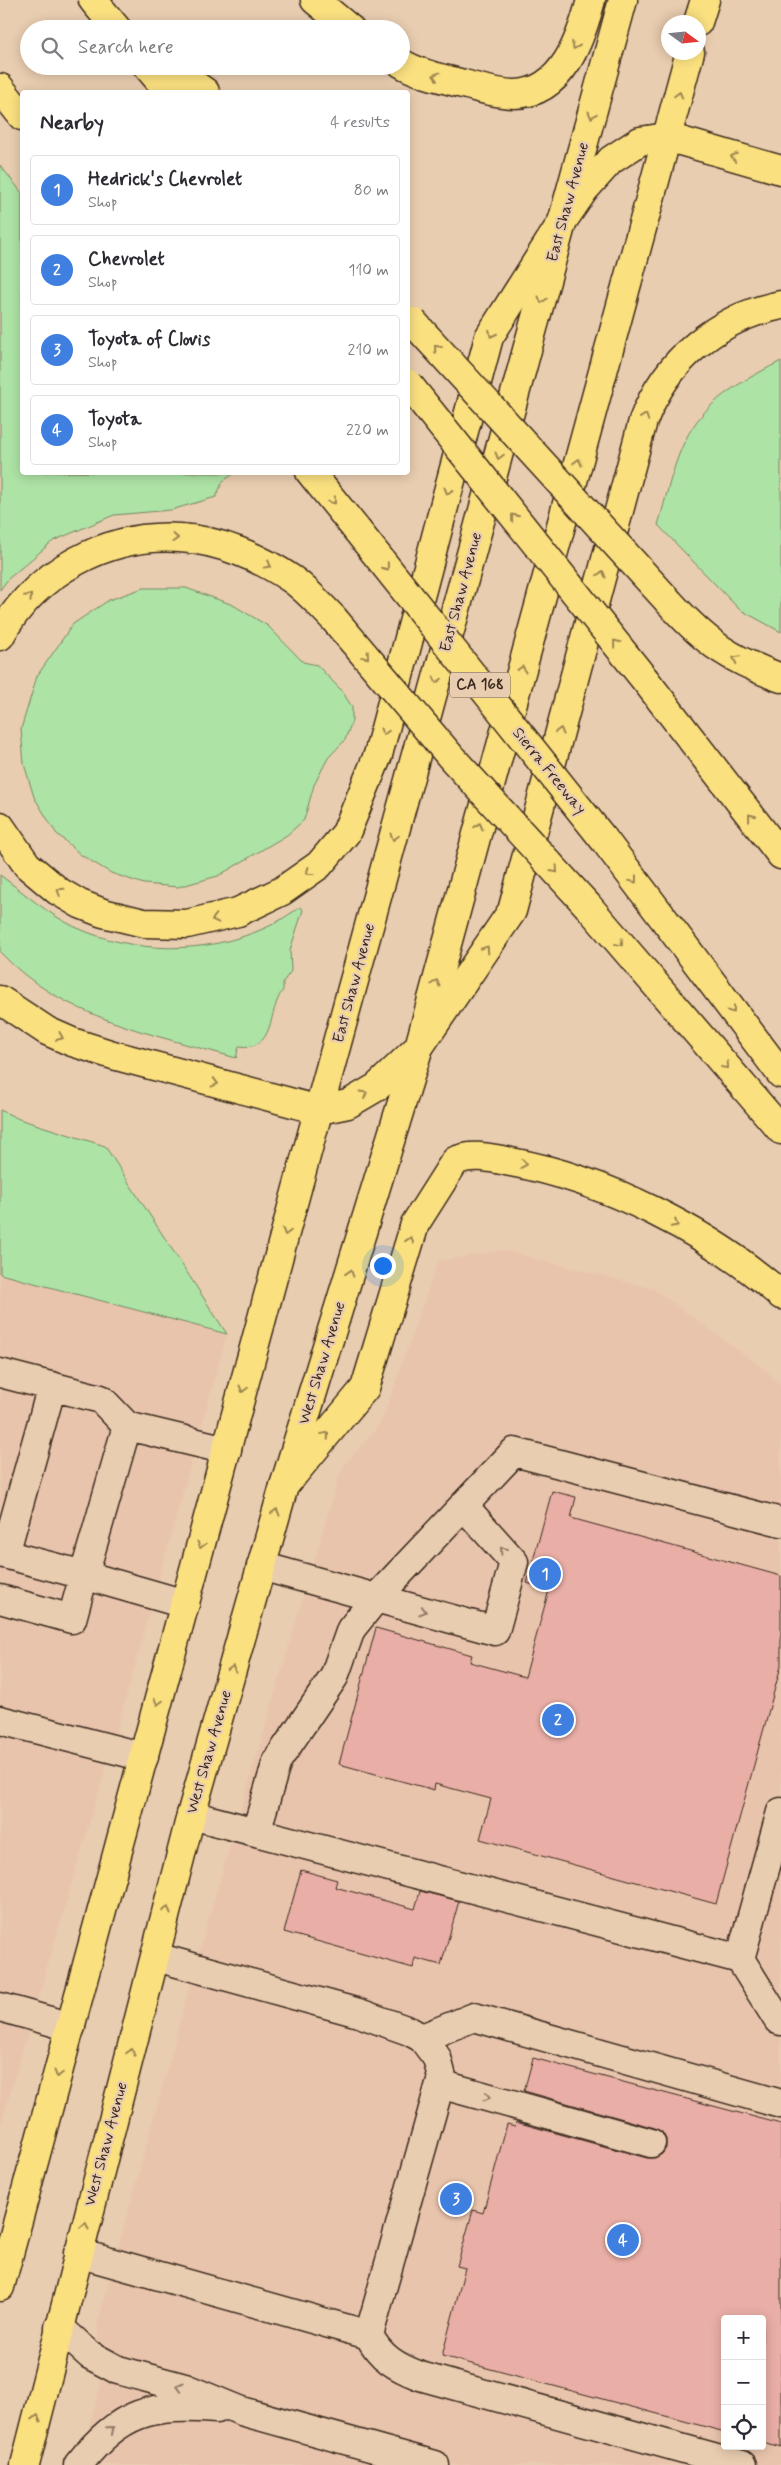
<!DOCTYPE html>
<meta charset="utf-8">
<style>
body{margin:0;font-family:Mynerve,sans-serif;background:#f2f2f3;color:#2b2b33}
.controls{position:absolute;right:15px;bottom:15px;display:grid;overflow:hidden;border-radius:5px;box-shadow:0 2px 12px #0003}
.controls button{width:45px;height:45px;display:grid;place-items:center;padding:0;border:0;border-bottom:1px solid #e1e1e2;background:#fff;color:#2b2b33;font:25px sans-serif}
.compass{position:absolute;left:661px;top:15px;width:45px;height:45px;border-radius:50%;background:#fff;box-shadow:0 2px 12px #0003;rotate:105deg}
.you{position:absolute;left:382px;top:1265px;width:18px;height:18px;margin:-12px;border:4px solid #fff;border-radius:50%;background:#1a73e8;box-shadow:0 0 0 8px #1a73e833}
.badge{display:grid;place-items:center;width:32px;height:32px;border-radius:50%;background:#111827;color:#fff;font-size:16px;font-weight:700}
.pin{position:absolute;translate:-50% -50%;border:2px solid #fff;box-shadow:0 1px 5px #0006}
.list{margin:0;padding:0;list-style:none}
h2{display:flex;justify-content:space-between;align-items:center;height:65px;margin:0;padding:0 20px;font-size:21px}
h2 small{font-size:16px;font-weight:400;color:#7c7c81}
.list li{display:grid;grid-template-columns:32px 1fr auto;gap:15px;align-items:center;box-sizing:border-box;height:70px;margin:0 10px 10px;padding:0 10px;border:1px solid #e1e1e2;border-radius:5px}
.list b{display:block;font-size:19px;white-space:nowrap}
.list p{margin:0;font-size:16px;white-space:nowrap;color:#7c7c81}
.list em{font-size:16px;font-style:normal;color:#7c7c81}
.icon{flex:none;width:28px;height:28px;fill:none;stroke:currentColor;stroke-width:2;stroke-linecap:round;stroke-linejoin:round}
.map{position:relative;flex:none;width:781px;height:2465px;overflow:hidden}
.search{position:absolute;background:#fff;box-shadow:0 2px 12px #0003;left:20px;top:20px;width:390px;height:55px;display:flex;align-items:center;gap:12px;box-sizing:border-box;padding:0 18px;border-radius:28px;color:#7c7c81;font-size:19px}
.panel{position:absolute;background:#fff;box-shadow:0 2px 12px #0003;left:20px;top:90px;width:390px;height:385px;border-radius:5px}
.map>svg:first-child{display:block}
.built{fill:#e9c4ad;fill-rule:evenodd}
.green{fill:#ade3a5;stroke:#748662}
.building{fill:#e9aea6;stroke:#3b2a1e}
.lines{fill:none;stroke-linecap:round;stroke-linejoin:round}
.minor-casing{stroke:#3b2a1e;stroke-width:31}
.major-casing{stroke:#3b2a1e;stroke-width:31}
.highway-casing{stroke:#3b2a1e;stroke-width:31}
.minor{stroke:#e9cdb0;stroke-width:28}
.major{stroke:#fbe080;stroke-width:28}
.highway{stroke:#fbe080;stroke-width:28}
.highway-bridge-casing{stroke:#3b2a1e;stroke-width:31;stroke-linecap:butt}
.highway-bridge{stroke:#fbe080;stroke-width:28}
.oneway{stroke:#9b854f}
.oneway2{stroke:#927c67}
.labels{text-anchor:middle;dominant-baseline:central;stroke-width:4.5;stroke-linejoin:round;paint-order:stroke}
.shield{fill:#e9cdb0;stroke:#6f5b4a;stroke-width:1}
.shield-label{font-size:15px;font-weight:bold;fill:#3b2a1e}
.street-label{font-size:16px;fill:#3b2a1e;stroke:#e9cdb0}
</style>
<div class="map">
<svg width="781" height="2465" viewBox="0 0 781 2465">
<rect width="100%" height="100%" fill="#e9cdb0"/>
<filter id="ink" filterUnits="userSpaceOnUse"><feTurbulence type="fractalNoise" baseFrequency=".02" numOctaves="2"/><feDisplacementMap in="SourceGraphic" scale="10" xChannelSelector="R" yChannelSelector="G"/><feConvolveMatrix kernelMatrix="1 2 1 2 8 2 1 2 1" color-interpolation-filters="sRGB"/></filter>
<g filter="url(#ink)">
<path class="built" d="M503,1250L654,1289L767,1371L781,1386V2465H79L102,2379L97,2325L207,1923L339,1476L348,1460L373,1433L384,1415L438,1261ZM725,2319H762V2446H725Z
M0,1274L227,1334L120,1719L0,2128Z"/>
<path class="green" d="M0,165L22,193V472L235,473L223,481L216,497L171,510L114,515L53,541L8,579L0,590Z
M781,361V632L739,609L658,525C669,489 676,444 702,415C722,391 754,375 781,361Z
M143,588H186L233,605L268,626L303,662L317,665L342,691L352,707V721L345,740L328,758L314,785L304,820L287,835L218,876L178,887L144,884L111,873L81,855L56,833L34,797L24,764L21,729L37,676L73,624L109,600Z
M0,875C24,893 48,914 75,927C134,954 205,955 265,928C277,923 289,914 301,907L303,910L290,950L291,971L283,982V990C267,1011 276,1052 239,1046L236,1058C153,1034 61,1018 0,952Z
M0,1110L19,1119L105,1146L227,1334L0,1274Z"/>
<path class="building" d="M552,1491L576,1497L571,1518L781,1576V1666L716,1904L480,1839L491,1799L435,1784L434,1790L339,1764L376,1628L472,1655L470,1662L525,1677L549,1590L527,1583Z
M301,1870L337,1880L335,1887L415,1909L420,1891L459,1901L441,1965L415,1958L413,1968L284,1932Z
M533,2058L781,2124V2447L762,2442V2319H725V2432L442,2356L465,2268L457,2266L473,2210L483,2213L507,2124L515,2126L516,2122L647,2158H655L662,2154L666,2148V2139L662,2132L655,2128L524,2091Z"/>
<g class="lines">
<g class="minor-casing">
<path id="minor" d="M0,1373L101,1399L127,1426L227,1450
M0,1553L84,1575L127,1426
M5,1554L52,1386
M261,1566L376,1598L514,1452L781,1522
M0,1599L72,1619L84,1575L185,1604
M0,1720L144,1757
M191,1815L740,1959L781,1812
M256,1832L277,1761L334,1677L351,1629L376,1598L495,1631L514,1562L464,1506
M740,1959L778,2020L781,2021
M0,2007L71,2027
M422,2038L474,2017L781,2104
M440,2084L651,2143
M78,2253L369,2335L442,2077L437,2058L422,2038L409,2031L359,2013L156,1957
M59,2327L90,2355L118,2370L185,2388L241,2411L435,2465
M369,2335C380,2358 397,2367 420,2376L742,2465
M78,2465C121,2411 150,2404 217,2409"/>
</g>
<g class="major-casing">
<path id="major" d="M698,22L705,0
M0,2287L298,1185L623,0
M25,2465L191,1815L284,1486L419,1047L690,52"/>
</g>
<g class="highway-casing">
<path id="highway" d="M93,0L117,29
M315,0L350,29
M401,63C419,74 442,78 463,84C480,88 497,94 515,94C563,93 581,38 591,0
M147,66L169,92
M168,66L205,92
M0,88L22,116
M310,472L356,529
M670,603C707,644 730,659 781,678
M0,636C35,572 108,533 180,538C219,540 261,558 293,580C308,591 321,606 334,619
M646,681L781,855
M0,826L27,865L58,891L80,904L103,913L144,923L187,924L238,912L282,891L319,865L346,833L378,755L489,337L564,219L584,190L611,160L640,141L667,137L781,170
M605,841L781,1074
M588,906L781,1130
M0,1000L47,1031L72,1042L113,1055L319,1110L348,1104L377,1087L419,1047L512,911L643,421C666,360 717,318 781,305
M284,1486L365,1388L415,1224L455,1161C472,1153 492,1158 511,1162C604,1179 710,1232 781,1295"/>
</g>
<use href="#minor" class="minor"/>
<use href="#major" class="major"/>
<use href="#highway" class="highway"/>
<g class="highway-bridge-casing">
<path id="highway-bridge" d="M413,322L670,603
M408,384L646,681
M356,529L605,841
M334,619L451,757L588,906"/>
</g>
<use href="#highway-bridge" class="highway-bridge"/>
</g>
<defs><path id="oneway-chevron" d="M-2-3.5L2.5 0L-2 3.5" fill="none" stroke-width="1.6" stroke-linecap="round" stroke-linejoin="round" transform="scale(1.25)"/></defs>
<g class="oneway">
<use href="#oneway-chevron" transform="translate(575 46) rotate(115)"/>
<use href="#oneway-chevron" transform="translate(436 76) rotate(-162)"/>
<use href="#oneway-chevron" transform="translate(679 95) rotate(-75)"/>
<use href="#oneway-chevron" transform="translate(592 115) rotate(105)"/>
<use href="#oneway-chevron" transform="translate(734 157) rotate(-165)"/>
<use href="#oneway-chevron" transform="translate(542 300) rotate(105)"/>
<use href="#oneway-chevron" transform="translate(492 334) rotate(117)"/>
<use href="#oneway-chevron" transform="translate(437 348) rotate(-132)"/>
<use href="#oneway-chevron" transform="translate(645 417) rotate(-71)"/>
<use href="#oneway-chevron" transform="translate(499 456) rotate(105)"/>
<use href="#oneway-chevron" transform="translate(578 462) rotate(-75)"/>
<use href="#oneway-chevron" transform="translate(448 491) rotate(105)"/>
<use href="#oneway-chevron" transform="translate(333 501) rotate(51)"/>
<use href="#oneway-chevron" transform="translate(514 517) rotate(-129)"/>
<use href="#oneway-chevron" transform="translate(175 538) rotate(2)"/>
<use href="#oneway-chevron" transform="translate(268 565) rotate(29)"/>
<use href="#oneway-chevron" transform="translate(386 567) rotate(51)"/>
<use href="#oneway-chevron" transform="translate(602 574) rotate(-75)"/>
<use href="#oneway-chevron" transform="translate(29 597) rotate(-47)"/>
<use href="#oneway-chevron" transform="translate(616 643) rotate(-129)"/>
<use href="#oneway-chevron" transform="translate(366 656) rotate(50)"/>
<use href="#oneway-chevron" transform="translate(736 659) rotate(-154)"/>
<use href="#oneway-chevron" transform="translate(522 669) rotate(-75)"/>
<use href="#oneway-chevron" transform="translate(437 680) rotate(105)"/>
<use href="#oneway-chevron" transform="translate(560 731) rotate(-75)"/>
<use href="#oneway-chevron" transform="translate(384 732) rotate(105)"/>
<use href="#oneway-chevron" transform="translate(751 817) rotate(-128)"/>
<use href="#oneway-chevron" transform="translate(479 826) rotate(-75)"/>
<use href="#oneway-chevron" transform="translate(394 837) rotate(105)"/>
<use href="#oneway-chevron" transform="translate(555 870) rotate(48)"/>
<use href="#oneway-chevron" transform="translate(309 872) rotate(143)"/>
<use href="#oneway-chevron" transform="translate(634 880) rotate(53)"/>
<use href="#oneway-chevron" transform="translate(60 891) rotate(-147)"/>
<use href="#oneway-chevron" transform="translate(215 919) rotate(167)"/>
<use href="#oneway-chevron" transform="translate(620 943) rotate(49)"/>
<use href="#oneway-chevron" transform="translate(486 949) rotate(-56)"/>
<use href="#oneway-chevron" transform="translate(436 983) rotate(-75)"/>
<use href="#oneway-chevron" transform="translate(732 1010) rotate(53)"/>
<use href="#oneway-chevron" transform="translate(60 1037) rotate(23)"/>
<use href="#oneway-chevron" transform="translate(726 1066) rotate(49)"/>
<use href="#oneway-chevron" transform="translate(215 1083) rotate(15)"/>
<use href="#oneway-chevron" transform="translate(364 1094) rotate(-31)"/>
<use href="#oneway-chevron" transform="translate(524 1164) rotate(11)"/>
<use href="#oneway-chevron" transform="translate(675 1224) rotate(28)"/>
<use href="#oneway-chevron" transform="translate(286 1232) rotate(105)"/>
<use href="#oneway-chevron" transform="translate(410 1240) rotate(-73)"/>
<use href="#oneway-chevron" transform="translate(350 1273) rotate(-73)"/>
<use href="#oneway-chevron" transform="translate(243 1389) rotate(105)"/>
<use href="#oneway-chevron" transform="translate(326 1435) rotate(-50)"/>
<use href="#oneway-chevron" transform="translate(276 1512) rotate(-74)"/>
<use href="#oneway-chevron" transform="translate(201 1545) rotate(105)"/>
<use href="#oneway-chevron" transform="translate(232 1669) rotate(-74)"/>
<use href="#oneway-chevron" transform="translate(158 1702) rotate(105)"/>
<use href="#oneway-chevron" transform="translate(167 1910) rotate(-76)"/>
<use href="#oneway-chevron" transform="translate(131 2052) rotate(-75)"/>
<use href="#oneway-chevron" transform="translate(58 2074) rotate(105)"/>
<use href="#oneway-chevron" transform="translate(85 2226) rotate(-75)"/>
<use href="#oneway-chevron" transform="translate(37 2418) rotate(-76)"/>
</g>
<g class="oneway2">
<use href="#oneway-chevron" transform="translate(503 1550) rotate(-132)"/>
<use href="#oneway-chevron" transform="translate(423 1611) rotate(16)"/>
<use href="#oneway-chevron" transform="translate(487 2097) rotate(16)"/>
<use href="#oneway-chevron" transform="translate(180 2386) rotate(-164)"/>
<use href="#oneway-chevron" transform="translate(111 2430) rotate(-40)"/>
</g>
</g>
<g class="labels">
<rect class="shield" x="450" y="672.5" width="60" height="25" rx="4"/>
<g class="shield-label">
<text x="480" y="685">CA 168</text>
</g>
<g class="street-label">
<text transform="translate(568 202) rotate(-75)">East Shaw Avenue</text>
<text transform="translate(461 592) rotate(-75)">East Shaw Avenue</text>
<text transform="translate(549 771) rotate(51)">Sierra Freeway</text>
<text transform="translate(354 983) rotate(-75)">East Shaw Avenue</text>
<text transform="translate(322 1363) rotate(-73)">West Shaw Avenue</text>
<text transform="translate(209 1752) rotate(-74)">West Shaw Avenue</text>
<text transform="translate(106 2144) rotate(-75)">West Shaw Avenue</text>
</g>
</g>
</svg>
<div class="controls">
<button>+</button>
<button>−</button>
<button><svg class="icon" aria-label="locate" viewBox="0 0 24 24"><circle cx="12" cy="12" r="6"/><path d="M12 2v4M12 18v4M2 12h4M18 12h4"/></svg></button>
</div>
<svg class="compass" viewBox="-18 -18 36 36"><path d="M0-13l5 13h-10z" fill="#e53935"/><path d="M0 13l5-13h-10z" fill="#7c7c81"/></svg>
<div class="you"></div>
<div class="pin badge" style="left:545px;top:1574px;background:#3f7fe0">1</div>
<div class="pin badge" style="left:558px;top:1720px;background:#3f7fe0">2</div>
<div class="pin badge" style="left:456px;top:2199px;background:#3f7fe0">3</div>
<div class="pin badge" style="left:623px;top:2240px;background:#3f7fe0">4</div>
<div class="search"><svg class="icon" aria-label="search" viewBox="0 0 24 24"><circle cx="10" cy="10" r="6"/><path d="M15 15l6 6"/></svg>Search here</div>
<section class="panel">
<h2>Nearby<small>4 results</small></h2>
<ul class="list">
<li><span class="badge" style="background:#3f7fe0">1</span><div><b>Hedrick's Chevrolet</b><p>Shop</p></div><em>80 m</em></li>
<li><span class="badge" style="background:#3f7fe0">2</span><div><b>Chevrolet</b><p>Shop</p></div><em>110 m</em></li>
<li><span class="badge" style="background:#3f7fe0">3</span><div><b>Toyota of Clovis</b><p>Shop</p></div><em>210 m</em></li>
<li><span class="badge" style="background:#3f7fe0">4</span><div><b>Toyota</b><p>Shop</p></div><em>220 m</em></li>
</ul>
</section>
</div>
